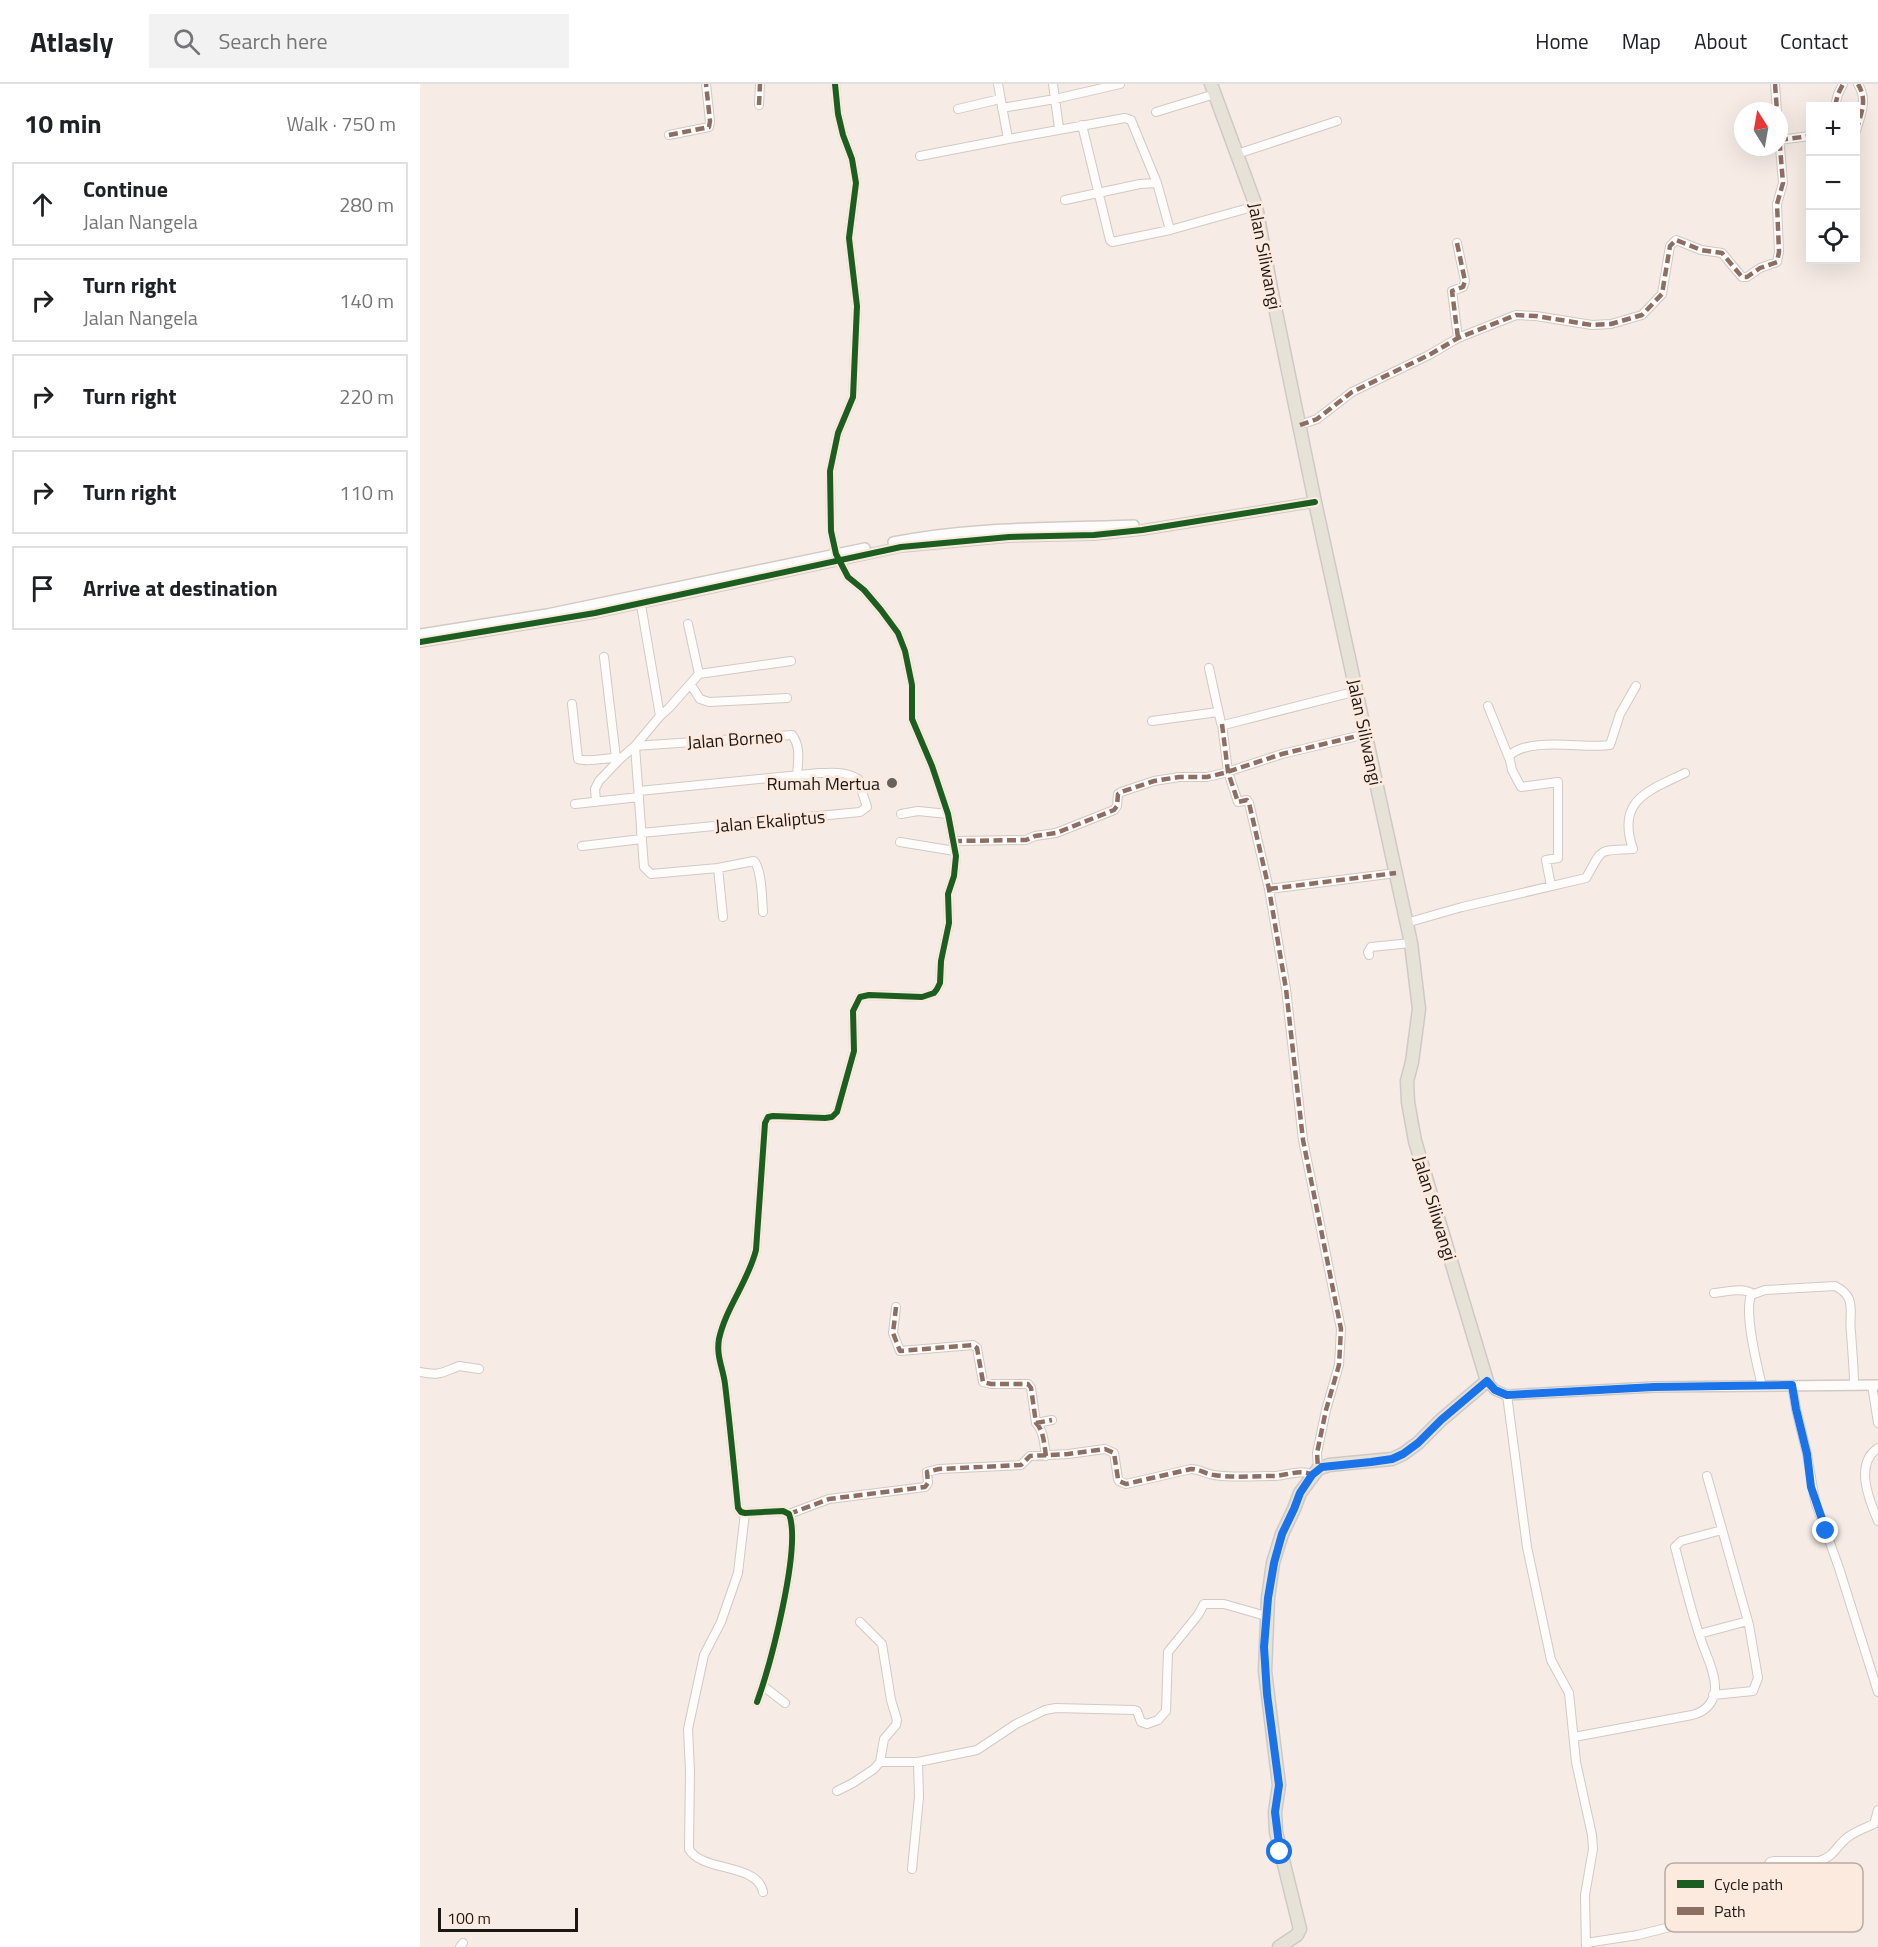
<!DOCTYPE html>
<meta charset="utf-8">
<style>
body{margin:0;font-family:"Titillium Web",sans-serif;background:#f2f2f2;color:#202124}
.controls{position:absolute;right:18px;top:18px;display:grid;overflow:hidden;border-radius:0px;box-shadow:0 6px 24px #0002}
.controls button{width:54px;height:54px;display:grid;place-items:center;padding:0;border:0;border-bottom:2px solid #e0e0e0;background:#fff;color:#202124;font:30px sans-serif}
.compass{position:absolute;left:1314px;top:18px;width:54px;height:54px;border-radius:50%;background:#fff;box-shadow:0 6px 24px #0002;rotate:349deg}
.scale{position:absolute;left:18px;bottom:15px;width:140px;box-sizing:border-box;padding-left:6px;border:3px solid #1d1713;border-top:0;font-size:16px;line-height:21px;white-space:nowrap;color:#1d1713;-webkit-text-stroke:4px #fceadf;paint-order:stroke}
.stop{position:absolute;width:18px;height:18px;margin:-14px;border:4px solid #1a73e8;border-radius:50%;background:#fff}
.stop.end{background:#1a73e8;border-color:#fff;box-shadow:0 2px 6px #0008}
.list{margin:0;padding:0;list-style:none}
h2{display:flex;justify-content:space-between;align-items:center;height:78px;margin:0;padding:0 24px;font-size:26px}
h2 small{font-size:20px;font-weight:400;color:#757577}
.list li{display:grid;grid-template-columns:39px 1fr auto;gap:18px;align-items:center;box-sizing:border-box;height:84px;margin:0 12px 12px;padding:0 12px;border:2px solid #e0e0e0;border-radius:0px}
.list b{display:block;font-size:22px;white-space:nowrap}
.list p{margin:0;font-size:20px;white-space:nowrap;color:#757577}
.list em{font-size:20px;font-style:normal;color:#757577}
.icon{flex:none;width:33px;height:33px;fill:none;stroke:currentColor;stroke-width:2;stroke-linecap:round;stroke-linejoin:round}
.map{position:relative;flex:none;width:1458px;height:1863px;overflow:hidden}
header{display:flex;align-items:center;gap:36px;box-sizing:border-box;height:84px;padding:0 30px;background:#fff;border-bottom:2px solid #e0e0e0}
header strong{font-size:28px}
nav{display:flex;gap:33px;margin-inline-start:auto;font-size:21px}
.search{width:420px;height:54px;background:#f2f2f2;display:flex;align-items:center;gap:15px;box-sizing:border-box;padding:0 21px;border-radius:0px;color:#757577;font-size:22px}
main{display:flex}
aside{flex:1;background:#fff}
.map>svg:first-child{display:block}
.lines{fill:none;stroke-linecap:round;stroke-linejoin:round}
.minor-casing{stroke:#d1c9c4;stroke-width:10}
.tertiary-casing{stroke:#d1c9c4;stroke-width:12}
.primary-casing{stroke:#cfc9c6;stroke-width:15}
.minor{stroke:#fefcfb;stroke-width:8}
.tertiary{stroke:#fefcfb;stroke-width:9}
.primary{stroke:#e7e2d8;stroke-width:12}
.quiet{stroke:#8d6e63;stroke-width:4.5;stroke-dasharray:9 4.5;stroke-linecap:butt}
.cycleway-casing{stroke:#fceadf;stroke-width:10}
.cycleway{stroke:#1b5e20;stroke-width:6}
.route{stroke:#1a73e8;stroke-width:8}
.poi-dot{fill:#69615c;stroke:#fceadf;stroke-width:2}
.labels{text-anchor:middle;dominant-baseline:central;stroke-width:6;stroke-linejoin:round;paint-order:stroke}
.street-label{font-size:18px;fill:#1d1713;stroke:#fceadf}
.poi-label{font-size:18px;fill:#1d1713;stroke:#fceadf;text-anchor:end}
.key{fill:#fceadf;stroke:#b9aba2;stroke-width:1.5}
.key-label{font-size:16px;fill:#1d1713}
</style>
<header>
<strong>Atlasly</strong>
<div class="search"><svg class="icon" aria-label="search" viewBox="0 0 24 24"><circle cx="10" cy="10" r="6"/><path d="M15 15l6 6"/></svg>Search here</div>
<nav><a>Home</a><a>Map</a><a>About</a><a>Contact</a></nav>
</header>
<main>
<aside>
<h2>10 min<small>Walk · 750 m</small></h2>
<ul class="list">
<li><svg class="icon" aria-label="ahead" viewBox="0 0 24 24"><path d="M12 20V5M6 11l6-6 6 6"/></svg><div><b>Continue</b><p>Jalan Nangela</p></div><em>280 m</em></li>
<li><svg class="icon" aria-label="right" viewBox="0 0 24 24"><path d="M7 20v-9h11M14 6l5 5-5 5"/></svg><div><b>Turn right</b><p>Jalan Nangela</p></div><em>140 m</em></li>
<li><svg class="icon" aria-label="right" viewBox="0 0 24 24"><path d="M7 20v-9h11M14 6l5 5-5 5"/></svg><div><b>Turn right</b></div><em>220 m</em></li>
<li><svg class="icon" aria-label="right" viewBox="0 0 24 24"><path d="M7 20v-9h11M14 6l5 5-5 5"/></svg><div><b>Turn right</b></div><em>110 m</em></li>
<li><svg class="icon" aria-label="arrive" viewBox="0 0 24 24"><path d="M6 21V4h12l-3 4 3 4H6"/></svg><div><b>Arrive at destination</b></div></li>
</ul>
</aside>
<div class="map">
<svg width="1458" height="1863" viewBox="0 0 1458 1863">
<rect width="100%" height="100%" fill="#f6ebe5"/>
<g class="lines">
<g class="minor-casing">
<path id="minor" d="M578,0L588,55L705,34L711,36L737,99L750,146L836,122
M633,0L639,44
M1355,0L1357,27
M339,21L340,0
M1415,22L1418,10L1423,0
M582,24L635,15L700,0
M538,25L580,15
M736,28L795,10
M662,41L690,156L692,158L750,146
M1436,47C1441,29 1448,17 1438,0
M249,51L289,43L290,37L286,0
M1359,56L1390,52
M817,70L917,37
M500,72L588,55
M645,116L720,100L737,99
M1037,159L1045,197L1043,203L1032,207L1038,254
M880,341L897,335L932,308L1009,271L1038,254L1096,231L1116,232L1172,241L1191,240L1222,231L1242,210L1250,162L1256,156L1281,166L1302,169L1322,193H1327L1340,184L1357,178L1359,168L1357,120L1363,99L1359,51
M220,515L240,632
M268,540L279,590
M184,573L196,674
M789,584L801,639L804,641L937,607
M279,590L371,577
M271,601L280,615L289,618L367,614
M152,620L158,675C169,679 186,673 199,674
M1068,622L1089,674
M732,637L798,628
M802,640L808,688L818,718L827,716L829,719L849,805L866,905L883,1056L921,1245L919,1281L906,1326L897,1369L898,1385
M215,662L224,783L231,790L298,784L334,777C342,786 342,815 343,828
M215,662L372,651C381,662 378,678 377,692
M219,707L399,689C413,689 426,687 438,695L447,723L440,728L221,749
M176,718L175,705L179,697L200,675L215,662L240,632L249,624L279,590
M155,720L219,713
M481,730L498,727L528,730
M533,757L606,756L615,752L636,749L694,726L697,722L698,710L701,708L734,697L759,693H787L804,689L862,670L946,650
M480,758L535,767
M162,762L222,755
M298,784L303,833
M1131,802L1126,776L1138,774V698L1101,703L1092,686L1089,672C1109,652 1164,665 1190,661L1200,630L1216,602
M849,805L976,789
M986,839L1042,823L1166,794C1184,763 1176,767 1213,765C1196,716 1228,707 1265,689
M949,871L948,868L951,863L991,859
M1294,1209C1306,1208 1323,1203 1333,1210
M476,1223L473,1249L480,1267L553,1261L557,1264L563,1298L571,1300H608L611,1304L616,1339C624,1347 624,1360 626,1372
M0,1288C20,1292 21,1289 39,1282L59,1285
M1372,1301L1376,1325L1387,1370L1395,1417L1419,1484L1458,1608
M1452,1301L1458,1339
M1342,1302C1337,1281 1324,1230 1331,1211L1345,1206L1415,1202C1421,1205 1426,1208 1429,1215C1433,1226 1429,1237 1431,1248C1432,1266 1434,1283 1434,1301
M1087,1311L1107,1463L1131,1576L1149,1609L1156,1678L1172,1751L1173,1765L1165,1811L1166,1863
M616,1339L632,1336
M1458,1364C1434,1380 1449,1416 1458,1437
M1287,1392L1329,1541L1338,1594L1333,1607L1293,1611
M325,1429L318,1489L301,1538L284,1571L268,1645L270,1687L269,1765C281,1788 338,1779 343,1808
M369,1430L409,1415L505,1403L508,1399L507,1388L519,1385L601,1381L610,1372L648,1370L685,1365L694,1369L698,1395L699,1397L706,1400L771,1385C780,1385 785,1390 794,1391C813,1394 835,1392 855,1392C867,1391 882,1385 892,1391
M1279,1550L1328,1537
M343,1602L365,1619
M337,1618C350,1582 382,1463 369,1430L363,1427L325,1429L321,1428L318,1424C314,1383 310,1341 305,1300C303,1284 296,1272 299,1255C306,1223 328,1198 336,1166L345,1039L348,1033L353,1032L405,1034L412,1033L417,1028L434,967L433,927L440,913L449,911L502,913L514,909L517,905L520,899L521,877L529,839L528,810L534,792L536,772L528,730L512,682L492,635V601L485,567L478,549L461,526L444,506L428,493L416,470L411,447L410,387L418,349L433,313L437,222L429,154L436,99L432,75L423,51L418,30L415,0
M1154,1653L1272,1631C1285,1628 1293,1620 1295,1606C1296,1589 1285,1569 1280,1553C1270,1523 1263,1493 1255,1463L1261,1457L1302,1446
M460,1678H498L557,1666L596,1640L625,1626L636,1624L714,1626L717,1627L721,1638L727,1640L738,1636L746,1627L748,1568L778,1531L784,1520H804L846,1532
M417,1707L433,1699L454,1685L460,1678L464,1655L476,1641L477,1636L471,1616L462,1560L440,1538
M492,1785L499,1713L498,1678
M1166,1859L1218,1851L1262,1840C1279,1831 1273,1805 1290,1796C1307,1787 1324,1791 1342,1788L1346,1786L1350,1778L1354,1777H1399C1414,1773 1416,1762 1428,1753C1436,1747 1445,1744 1454,1740L1458,1726
M40,1863L43,1859"/>
</g>
<g class="tertiary-casing">
<path id="tertiary" d="M473,458C552,442 634,444 714,441
M0,550L127,530L445,464
M0,558L175,529L481,463L589,453L674,451L722,446L895,418
M1067,1297L1075,1306L1087,1311L1234,1303L1458,1301"/>
</g>
<g class="primary-casing">
<path id="primary" d="M791,0L836,122L851,204L895,418L991,859L999,925L992,978L987,997L988,1018L995,1057L1067,1297L1021,1336L998,1359L983,1370L972,1375L909,1381L898,1385L880,1409L874,1425L862,1450L853,1479L848,1514L845,1587L859,1701L855,1728L856,1748L880,1845L877,1851L859,1863"/>
</g>
<use href="#minor" class="minor"/>
<use href="#tertiary" class="tertiary"/>
<use href="#primary" class="primary"/>
<path class="quiet" d="M1355,0L1357,27
M339,21L340,0
M1415,22L1418,10L1423,0
M1436,47C1441,29 1448,17 1438,0
M249,51L289,43L290,37L286,0
M1359,56L1390,52
M1037,159L1045,197L1043,203L1032,207L1038,254
M880,341L897,335L932,308L1009,271L1038,254L1096,231L1116,232L1172,241L1191,240L1222,231L1242,210L1250,162L1256,156L1281,166L1302,169L1322,193H1327L1340,184L1357,178L1359,168L1357,120L1363,99L1359,51
M802,640L808,688L818,718L827,716L829,719L849,805L866,905L883,1056L921,1245L919,1281L906,1326L897,1369L898,1385
M533,757L606,756L615,752L636,749L694,726L697,722L698,710L701,708L734,697L759,693H787L804,689L862,670L946,650
M849,805L976,789
M476,1223L473,1249L480,1267L553,1261L557,1264L563,1298L571,1300H608L611,1304L616,1339C624,1347 624,1360 626,1372
M616,1339L632,1336
M369,1430L409,1415L505,1403L508,1399L507,1388L519,1385L601,1381L610,1372L648,1370L685,1365L694,1369L698,1395L699,1397L706,1400L771,1385C780,1385 785,1390 794,1391C813,1394 835,1392 855,1392C867,1391 882,1385 892,1391"/>
<g class="cycleway-casing">
<path id="cycleway" d="M0,558L175,529L481,463L589,453L674,451L722,446L895,418
M337,1618C350,1582 382,1463 369,1430L363,1427L325,1429L321,1428L318,1424C314,1383 310,1341 305,1300C303,1284 296,1272 299,1255C306,1223 328,1198 336,1166L345,1039L348,1033L353,1032L405,1034L412,1033L417,1028L434,967L433,927L440,913L449,911L502,913L514,909L517,905L520,899L521,877L529,839L528,810L534,792L536,772L528,730L512,682L492,635V601L485,567L478,549L461,526L444,506L428,493L416,470L411,447L410,387L418,349L433,313L437,222L429,154L436,99L432,75L423,51L418,30L415,0"/>
</g>
<use href="#cycleway" class="cycleway"/>
</g>
<g class="lines">
<path class="route" d="M860,1768L855,1728L859,1701L847,1610L844,1563L848,1514L854,1479L862,1450L874,1425L880,1409L892,1391L902,1383L951,1378L972,1375L983,1370L998,1359L1021,1336L1067,1297L1075,1306L1087,1311L1234,1303L1372,1301L1376,1325L1387,1370L1391,1403L1406,1447"/>
</g>
<circle class="poi-dot" cx="472" cy="699" r="6"/>
<g class="labels">
<g class="street-label">
<text transform="translate(845 172) rotate(79)">Jalan Siliwangi</text>
<text transform="translate(945 648) rotate(78)">Jalan Siliwangi</text>
<text transform="translate(315 655) rotate(-4)">Jalan Borneo</text>
<text transform="translate(350 737) rotate(-5)">Jalan Ekaliptus</text>
<text transform="translate(1015 1124) rotate(73)">Jalan Siliwangi</text>
</g>
<g class="poi-label">
<text x="460" y="699">Rumah Mertua</text>
</g>
</g>
<rect x="1245" y="1779" width="198" height="69" rx="9" class="key"/>
<rect x="1257" y="1796" width="27" height="8" fill="#1b5e20"/>
<rect x="1257" y="1823" width="27" height="8" fill="#8d6e63"/>
<g class="key-label">
<text x="1294" y="1806">Cycle path</text>
<text x="1294" y="1833">Path</text>
</g>
</svg>
<div class="controls">
<button>+</button>
<button>−</button>
<button><svg class="icon" aria-label="locate" viewBox="0 0 24 24"><circle cx="12" cy="12" r="6"/><path d="M12 2v4M12 18v4M2 12h4M18 12h4"/></svg></button>
</div>
<svg class="compass" viewBox="-18 -18 36 36"><path d="M0-13l5 13h-10z" fill="#e53935"/><path d="M0 13l5-13h-10z" fill="#757577"/></svg>
<div class="scale">100 m</div>
<div class="stop" style="left:860px;top:1768px"></div>
<div class="stop end" style="left:1406px;top:1447px"></div>
</div>
</main>
